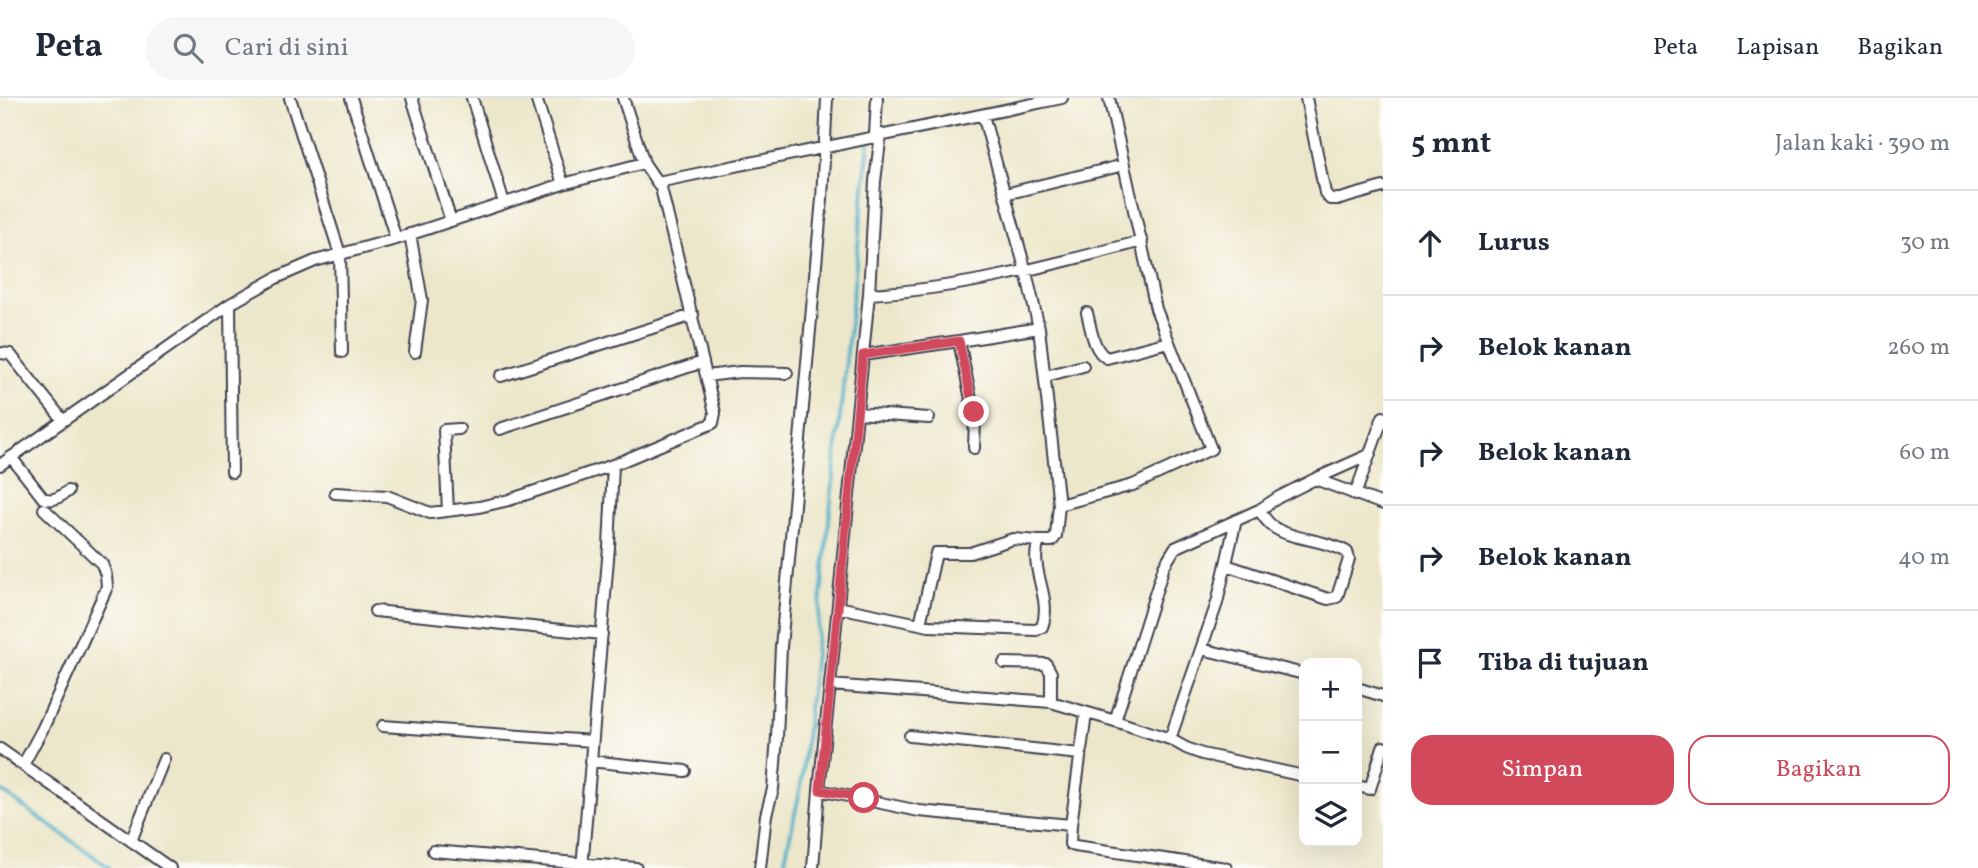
<!DOCTYPE html>
<html lang="id">
<meta charset="utf-8">
<style>
body{margin:0;font-family:Vollkorn,serif;background:#f6f6f7;color:#1f2937}
.controls{position:absolute;right:21px;bottom:21px;display:grid;overflow:hidden;border-radius:14px;box-shadow:0 7px 28px #0002}
.controls button{width:63px;height:63px;display:grid;place-items:center;padding:0;border:0;border-bottom:2px solid #e0e1e3;background:#fff;color:#1f2937;font:35px sans-serif}
.stop{position:absolute;width:21px;height:21px;margin:-16px;border:5px solid #d1495b;border-radius:50%;background:#fff}
.stop.end{background:#d1495b;border-color:#fff;box-shadow:0 2px 7px #0008}
.list{margin:0;padding:0;list-style:none}
h2{display:flex;justify-content:space-between;align-items:center;height:91px;margin:0;padding:0 28px;font-size:30px}
h2 small{font-size:23px;font-weight:400;color:#747a83}
.list li{display:grid;grid-template-columns:46px 1fr auto;gap:21px;align-items:center;box-sizing:border-box;height:105px;padding:0 28px;border-top:2px solid #e0e1e3}
.list b{display:block;font-size:26px;white-space:nowrap}
.list em{font-size:23px;font-style:normal;color:#747a83}
.actions{display:flex;gap:14px;padding:21px 28px}
.actions a{flex:1;padding:16px 0;border:2px solid #d1495b;border-radius:21px;text-align:center;font-size:24px;color:#d1495b}
.actions .main{background:#d1495b;color:#fff}
.icon{flex:none;width:38px;height:38px;fill:none;stroke:currentColor;stroke-width:2;stroke-linecap:round;stroke-linejoin:round}
.map{position:relative;flex:none;width:1383px;height:770px;overflow:hidden}
header{display:flex;align-items:center;gap:42px;box-sizing:border-box;height:98px;padding:0 35px;background:#fff;border-bottom:2px solid #e0e1e3}
header strong{font-size:33px}
nav{display:flex;gap:38px;margin-inline-start:auto;font-size:24px}
.search{width:490px;height:63px;background:#f6f6f7;display:flex;align-items:center;gap:18px;box-sizing:border-box;padding:0 24px;border-radius:38px;color:#747a83;font-size:26px}
main{display:flex}
aside{flex:1;background:#fff}
.map>svg:first-child{display:block}
.lines{fill:none;stroke-linecap:round;stroke-linejoin:round}
.stream{stroke:#49aec8;stroke-width:3.5}
.minor-casing{stroke:#404050;stroke-width:14}
.minor{stroke:#fff;stroke-width:10}
.route{stroke:#d1495b;stroke-width:9}
</style>
<header>
<strong>Peta</strong>
<div class="search"><svg class="icon" aria-label="search" viewBox="0 0 24 24"><circle cx="10" cy="10" r="6"/><path d="M15 15l6 6"/></svg>Cari di sini</div>
<nav><a>Peta</a><a>Lapisan</a><a>Bagikan</a></nav>
</header>
<main>
<div class="map">
<svg width="1383" height="770" viewBox="0 0 1383 770">
<rect width="100%" height="100%" fill="#fdfcf7"/>
<filter id="ink" filterUnits="userSpaceOnUse"><feTurbulence type="fractalNoise" baseFrequency=".0143" numOctaves="2"/><feDisplacementMap in="SourceGraphic" scale="14" xChannelSelector="R" yChannelSelector="G"/><feConvolveMatrix kernelMatrix="1 2 1 2 8 2 1 2 1" color-interpolation-filters="sRGB"/></filter>
<filter id="wash" filterUnits="userSpaceOnUse"><feTurbulence type="fractalNoise" baseFrequency=".00686" numOctaves="4" result="noise"/><feDisplacementMap in="SourceGraphic" scale="28" xChannelSelector="R" yChannelSelector="G"/><feGaussianBlur stdDeviation="1.57" result="paint"/><feColorMatrix in="noise" values="0 0 0 0 0 0 0 0 0 0 0 0 0 0 0 0 0 1.4 0 .05"/><feComposite in="paint" operator="in"/></filter>
<g filter="url(#wash)">
<rect width="100%" height="100%" fill="#ece7ca"/>
<g class="lines">
<path class="stream" d="M0,692L110,770
M783,770L801,688L869,44"/>
</g>
</g>
<g filter="url(#ink)">
<g class="lines">
<g class="minor-casing">
<path id="minor" d="M290,0L340,156L342,254
M351,0L396,141
M412,0L451,123
M472,0L504,105
M536,0L563,86
M1306,0L1325,95L1330,101H1340L1383,89
M875,37L877,0
M658,84L1062,0
M1005,96L1124,67
M410,136L422,202L415,254
M869,196C963,191 1052,167 1142,143
M230,206L232,374
M1087,215C1091,230 1093,253 1107,260L1168,244
M0,255L10,256L62,321
M863,257L959,243
M501,278L693,217
M706,278L740,274L787,275
M1046,278L1083,268
M857,315L929,320
M500,331L703,264
M974,350L975,321L959,243L1039,230
M11,359L43,400C53,404 60,399 68,393
M0,367L230,206L276,180L315,163L396,141L563,86L644,65
M1315,381L1369,357
M335,395L387,398L430,415L479,409L509,402L613,367L713,325L715,315L661,90L644,65L623,0
M1355,397L1383,319
M1059,407L1133,387L1211,351L1156,211L1109,0
M448,413L444,332L459,331
M1236,422L1217,505L1170,641L1186,650L1202,656L1304,678
M1226,467L1328,501L1337,499L1349,461L1347,454C1325,441 1293,442 1275,430C1268,426 1264,419 1259,412
M838,509L929,528L1036,532L1042,529C1053,499 1028,471 1039,443H1052L1056,438L1059,407L1039,230L1026,174L983,17
M375,513L602,536
M920,526L936,455H970L1013,441L1039,443
M1202,551L1304,576
M1004,565L1046,566L1051,575V604
M830,587L869,196L875,83L881,36
M1357,590L1383,598
M1086,615L1071,727L919,713L819,692L830,587L1051,604L1115,623L1164,468L1175,450L1259,412L1279,399L1315,381L1383,406
M1115,623L1170,641
M383,628L592,643
M910,638L1080,656
M0,651L170,770
M590,663L685,673
M23,667L43,630L107,489L106,477L102,466L44,411
M1357,688L1370,691L1383,649
M1071,727L1070,746L1075,748L1226,770
M131,743L164,661
M433,753L636,770
M582,770L609,449L613,367
M760,770L766,717L773,691L777,639L781,549L822,101L827,0
M813,770L819,692"/>
</g>
<use href="#minor" class="minor"/>
</g>
</g>
<g class="lines" filter="url(#ink)">
<path class="route" d="M864,700L820,692L863,257L959,243L974,314"/>
</g>
</svg>
<div class="controls">
<button>+</button>
<button>−</button>
<button><svg class="icon" aria-label="layers" viewBox="0 0 24 24"><path d="M12 4l9 5-9 5-9-5zM3 14l9 5 9-5"/></svg></button>
</div>
<div class="stop" style="left:864px;top:700px"></div>
<div class="stop end" style="left:974px;top:314px"></div>
</div>
<aside>
<h2>5 mnt<small>Jalan kaki · 390 m</small></h2>
<ul class="list">
<li><svg class="icon" aria-label="ahead" viewBox="0 0 24 24"><path d="M12 20V5M6 11l6-6 6 6"/></svg><div><b>Lurus</b></div><em>30 m</em></li>
<li><svg class="icon" aria-label="right" viewBox="0 0 24 24"><path d="M7 20v-9h11M14 6l5 5-5 5"/></svg><div><b>Belok kanan</b></div><em>260 m</em></li>
<li><svg class="icon" aria-label="right" viewBox="0 0 24 24"><path d="M7 20v-9h11M14 6l5 5-5 5"/></svg><div><b>Belok kanan</b></div><em>60 m</em></li>
<li><svg class="icon" aria-label="right" viewBox="0 0 24 24"><path d="M7 20v-9h11M14 6l5 5-5 5"/></svg><div><b>Belok kanan</b></div><em>40 m</em></li>
<li><svg class="icon" aria-label="arrive" viewBox="0 0 24 24"><path d="M6 21V4h12l-3 4 3 4H6"/></svg><div><b>Tiba di tujuan</b></div></li>
</ul>
<div class="actions"><a class="main">Simpan</a><a>Bagikan</a></div>
</aside>
</main>
